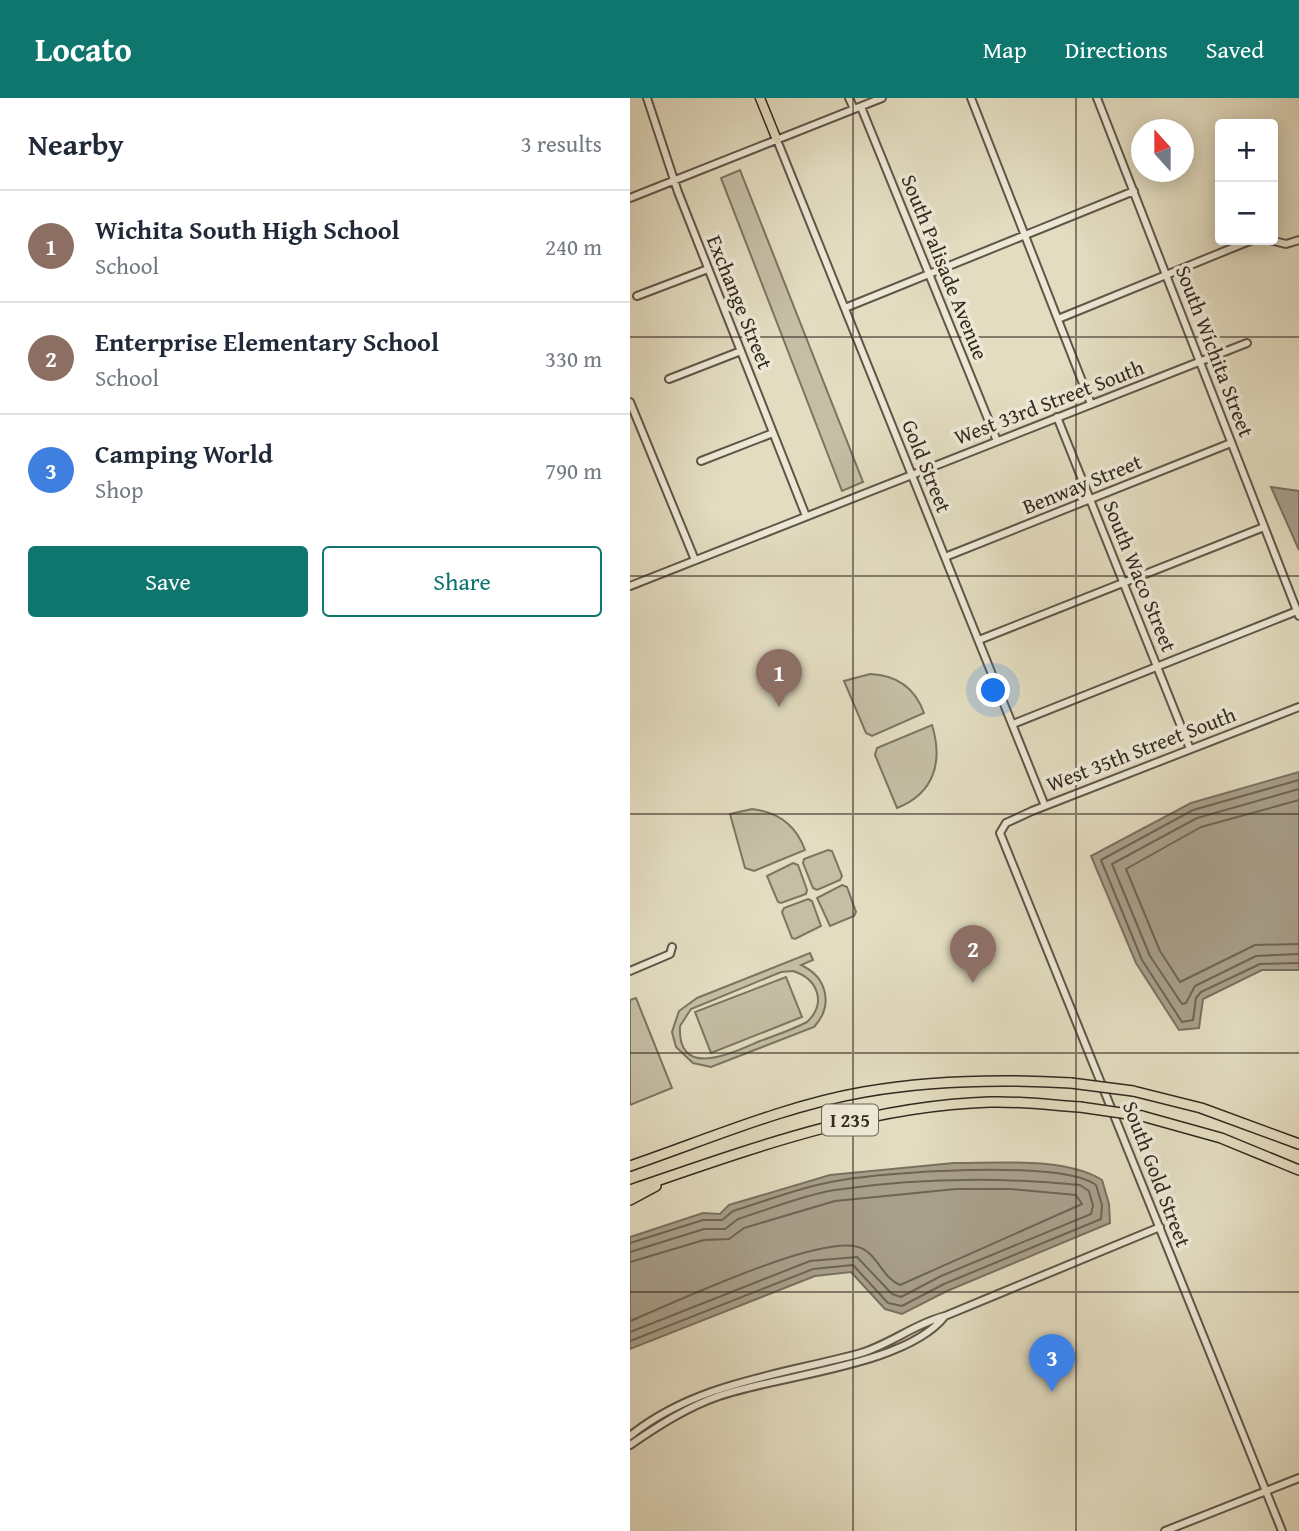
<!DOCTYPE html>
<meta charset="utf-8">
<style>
body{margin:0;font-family:"Gentium Book Plus",serif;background:#f2f2f3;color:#1f2937}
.controls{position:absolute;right:21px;top:21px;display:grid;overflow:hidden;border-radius:7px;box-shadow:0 4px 18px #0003}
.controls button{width:63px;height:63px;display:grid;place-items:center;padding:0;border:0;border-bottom:2px solid #e0e1e3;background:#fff;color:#1f2937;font:35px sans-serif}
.compass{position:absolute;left:501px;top:21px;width:63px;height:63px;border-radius:50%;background:#fff;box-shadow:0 4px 18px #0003;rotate:339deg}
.you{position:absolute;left:364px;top:593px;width:24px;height:24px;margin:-18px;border:5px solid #fff;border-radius:50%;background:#1a73e8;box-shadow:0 0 0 10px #1a73e833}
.badge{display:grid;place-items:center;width:46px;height:46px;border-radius:50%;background:#0f766e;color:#fff;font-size:23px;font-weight:700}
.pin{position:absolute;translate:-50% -58px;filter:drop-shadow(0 2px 4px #0008)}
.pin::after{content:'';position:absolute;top:37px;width:24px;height:21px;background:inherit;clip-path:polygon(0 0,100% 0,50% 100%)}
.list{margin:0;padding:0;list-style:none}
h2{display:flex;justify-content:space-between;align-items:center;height:91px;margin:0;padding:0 28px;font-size:30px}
h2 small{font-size:23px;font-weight:400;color:#747a83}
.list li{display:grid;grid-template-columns:46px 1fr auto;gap:21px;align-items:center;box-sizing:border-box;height:112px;padding:0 28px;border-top:2px solid #e0e1e3}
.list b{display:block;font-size:26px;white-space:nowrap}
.list p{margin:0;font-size:23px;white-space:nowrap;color:#747a83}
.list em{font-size:23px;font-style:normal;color:#747a83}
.actions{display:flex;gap:14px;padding:21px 28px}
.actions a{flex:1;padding:16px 0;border:2px solid #0f766e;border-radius:7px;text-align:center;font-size:24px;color:#0f766e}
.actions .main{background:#0f766e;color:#fff}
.map{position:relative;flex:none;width:669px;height:1433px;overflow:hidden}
header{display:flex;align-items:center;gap:42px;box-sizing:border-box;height:98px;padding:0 35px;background:#0f766e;color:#fff}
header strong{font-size:33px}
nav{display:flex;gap:38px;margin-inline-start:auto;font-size:24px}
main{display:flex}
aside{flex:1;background:#fff}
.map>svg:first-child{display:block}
.green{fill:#c5bea5;stroke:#7c7462;stroke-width:2;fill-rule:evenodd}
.water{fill:#a89f8a;stroke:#7a7060;stroke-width:2}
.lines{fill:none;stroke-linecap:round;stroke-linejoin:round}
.shore{stroke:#6e6455;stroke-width:2}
.minor-casing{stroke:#605648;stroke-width:10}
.major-casing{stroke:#342920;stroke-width:11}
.highway-casing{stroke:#342920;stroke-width:12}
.minor{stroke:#ede8d6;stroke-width:6}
.major{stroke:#e3dcc0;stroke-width:8}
.highway{stroke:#e3dcc0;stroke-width:9}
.highway-bridge-casing{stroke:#342920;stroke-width:12;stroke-linecap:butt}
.highway-bridge{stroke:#e3dcc0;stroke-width:9}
.grid{fill:none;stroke:#342920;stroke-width:2;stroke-opacity:0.55}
.labels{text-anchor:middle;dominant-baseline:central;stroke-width:7;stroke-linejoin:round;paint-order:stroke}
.shield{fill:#ede8d6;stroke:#6c6257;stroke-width:2}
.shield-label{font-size:19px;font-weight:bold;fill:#342920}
.street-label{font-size:21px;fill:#342920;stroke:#ede8d6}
</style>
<header>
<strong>Locato</strong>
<nav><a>Map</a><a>Directions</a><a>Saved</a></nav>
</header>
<main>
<aside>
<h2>Nearby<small>3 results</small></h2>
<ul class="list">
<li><span class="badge" style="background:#8d6e63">1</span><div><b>Wichita South High School</b><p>School</p></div><em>240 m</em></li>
<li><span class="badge" style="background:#8d6e63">2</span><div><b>Enterprise Elementary School</b><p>School</p></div><em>330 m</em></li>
<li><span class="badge" style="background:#3f7fe0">3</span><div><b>Camping World</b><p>Shop</p></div><em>790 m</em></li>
</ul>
<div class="actions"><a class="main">Save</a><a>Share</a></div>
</aside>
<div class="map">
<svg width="669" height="1433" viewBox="0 0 669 1433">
<rect width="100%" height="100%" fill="#e3dcc0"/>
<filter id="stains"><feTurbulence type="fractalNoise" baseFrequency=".00286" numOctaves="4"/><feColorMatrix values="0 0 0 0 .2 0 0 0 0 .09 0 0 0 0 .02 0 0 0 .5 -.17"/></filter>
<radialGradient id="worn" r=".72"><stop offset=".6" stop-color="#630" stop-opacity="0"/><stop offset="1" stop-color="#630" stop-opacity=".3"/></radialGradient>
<path class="green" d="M110,72L233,384L212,393L91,80Z
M240,576C266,577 285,590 294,615L242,638L236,635L214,583Z
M302,627C313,663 305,695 267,710L245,657L247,650Z
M122,711C149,714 166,727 175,752L124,773L115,770L100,716Z
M198,752L202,753L212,778L210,782L187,792L183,790L173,765L174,761Z
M163,765L168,767L177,792L176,796L151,805L148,804L137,778Z
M212,787L217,789L226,814L224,818L200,828L187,800Z
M178,801L182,803L191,828L165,841L162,840L152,814L154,810Z
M180,855L183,862L171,867C197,879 204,907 184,929L81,969L63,965L46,949L42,934L49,913L67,900ZM163,873C188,881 197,905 177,924C162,932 146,937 130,943C104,954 47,983 50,928L61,911L151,874Z
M156,879L172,919L81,955L65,914Z
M6,900L42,990L0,1007V902Z"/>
<path class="water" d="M641,389L669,393V452Z
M669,674V872H632L573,901L569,930L549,932L506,865L461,758L561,705Z
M324,1065C368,1065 435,1059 472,1082L479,1106L480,1125L317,1193L272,1216L255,1211L221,1174L185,1178L0,1251V1139L73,1115L90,1116L99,1107L200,1077Z"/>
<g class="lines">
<path class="shore" d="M669,682L563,712L471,762L512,862L552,924L563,922L566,900L571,894L630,866L669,865
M669,691L567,720L482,766L520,858L552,906L556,905L565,888L626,858L669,856
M669,702L571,729L496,771L530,853L550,884L625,847L669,846
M0,1145L73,1122H92L103,1113C136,1103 168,1090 201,1084C250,1074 430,1061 466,1087L472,1107L471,1121L314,1186L272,1208L258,1205L223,1167L183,1171L0,1243
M0,1154L74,1131H95L108,1121C140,1111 173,1097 205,1092C287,1080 369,1079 450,1087L459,1093L463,1108L461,1116L311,1178L271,1199L262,1196L227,1159L180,1163L0,1234
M0,1164L74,1142L99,1141L114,1130L205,1103L326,1091H381L446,1097L452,1106L270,1187C252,1180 247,1154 228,1149C187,1137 44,1205 0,1223"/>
<g class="minor-casing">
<path id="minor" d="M17,0L48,94L176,418
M219,0L224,11
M341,0L461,306
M467,0L669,518
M231,9L367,343
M147,42L415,708
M0,100L252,0
M640,142L656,146L669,142
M7,198L78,171
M215,210L504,93
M428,221L622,142
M39,281L111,253
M0,304L65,462
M427,319L560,651
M71,363L143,335
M315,459L601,345
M0,488L617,245
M349,542L634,429
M383,626L667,513
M0,873L40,856L42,849
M315,1218L530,1129
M0,1338C67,1284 152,1277 231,1255C261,1246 286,1225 315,1218C276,1268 149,1277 89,1298C57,1309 28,1328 0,1347
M535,1433L669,1380
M652,1433L370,735L376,725L402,713L669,609"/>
</g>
<g class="major-casing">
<path id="major" d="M130,0L147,42"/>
</g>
<g class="highway-casing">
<path id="highway" d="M503,993L571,1010L669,1046
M512,1018L591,1040L669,1072
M0,1068C76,1042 154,1008 234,994C303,982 371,981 441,985
M0,1092C118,1052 234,1008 360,1004C390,1003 420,1007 450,1009
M0,1102L26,1088"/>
</g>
<use href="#minor" class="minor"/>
<use href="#major" class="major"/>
<use href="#highway" class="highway"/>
<g class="highway-bridge-casing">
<path id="highway-bridge" d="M441,985L503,993
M450,1009L512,1018"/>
</g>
<use href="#highway-bridge" class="highway-bridge"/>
</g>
<path class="grid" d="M223,0V1433M446,0V1433M0,239H669M0,478H669M0,716H669M0,955H669M0,1194H669"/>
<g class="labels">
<rect class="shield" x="192" y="1006.5" width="56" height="31" rx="5"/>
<g class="shield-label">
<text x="220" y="1022">I 235</text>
</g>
<g class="street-label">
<text transform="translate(315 169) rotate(68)">South Palisade Avenue</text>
<text transform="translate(110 204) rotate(68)">Exchange Street</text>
<text transform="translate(585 253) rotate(69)">South Wichita Street</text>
<text transform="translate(419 304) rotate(-21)">West 33rd Street South</text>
<text transform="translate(297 368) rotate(68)">Gold Street</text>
<text transform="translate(452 386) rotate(-22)">Benway Street</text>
<text transform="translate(510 478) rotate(68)">South Waco Street</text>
<text transform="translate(511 651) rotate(-21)">West 35th Street South</text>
<text transform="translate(527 1076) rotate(69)">South Gold Street</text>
</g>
</g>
<rect width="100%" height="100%" filter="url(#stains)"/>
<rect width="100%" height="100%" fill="url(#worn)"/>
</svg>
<div class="controls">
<button>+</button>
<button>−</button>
</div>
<svg class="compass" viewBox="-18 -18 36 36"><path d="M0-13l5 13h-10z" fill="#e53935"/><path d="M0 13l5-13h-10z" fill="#747a83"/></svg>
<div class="you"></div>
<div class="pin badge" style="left:149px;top:609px;background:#8d6e63">1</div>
<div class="pin badge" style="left:343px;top:885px;background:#8d6e63">2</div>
<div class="pin badge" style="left:422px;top:1294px;background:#3f7fe0">3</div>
</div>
</main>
